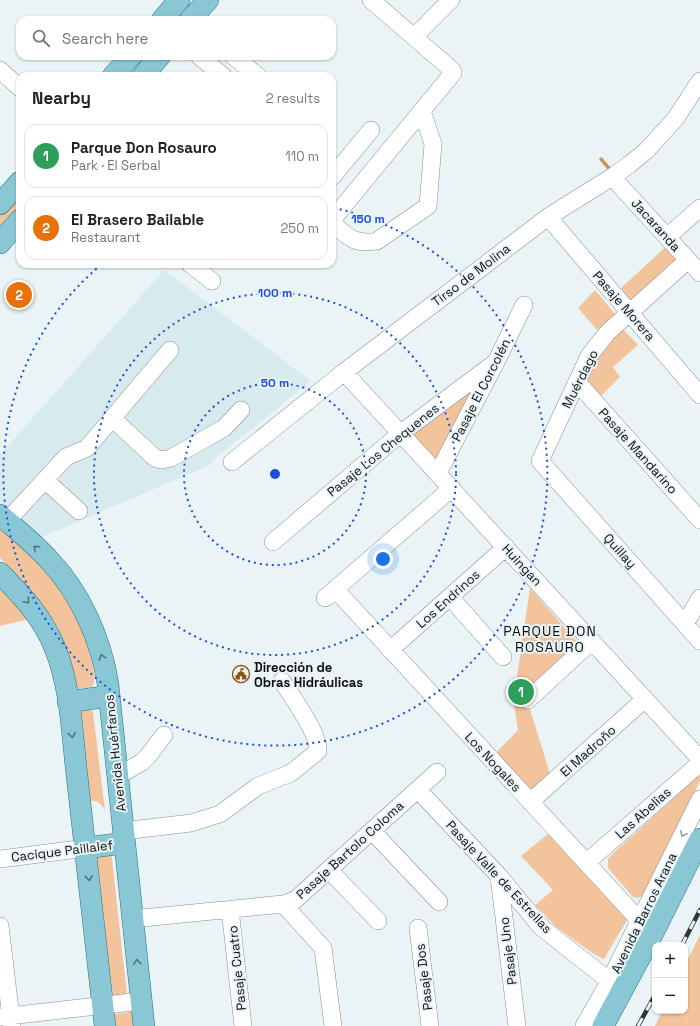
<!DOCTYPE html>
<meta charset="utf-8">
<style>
body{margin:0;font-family:"Space Grotesk",sans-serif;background:#f6f6f6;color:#222}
.controls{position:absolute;right:12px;bottom:12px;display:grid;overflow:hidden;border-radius:8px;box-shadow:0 1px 3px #0004}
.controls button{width:36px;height:36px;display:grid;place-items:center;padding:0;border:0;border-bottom:1px solid #e0e0e0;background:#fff;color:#222;font:20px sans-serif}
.you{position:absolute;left:383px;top:559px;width:14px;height:14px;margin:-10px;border:3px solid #fff;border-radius:50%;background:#1a73e8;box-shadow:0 0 0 6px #1a73e833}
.badge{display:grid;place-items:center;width:26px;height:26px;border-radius:50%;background:#1a73e8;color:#fff;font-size:13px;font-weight:700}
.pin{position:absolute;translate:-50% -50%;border:2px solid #fff;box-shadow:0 1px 4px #0006}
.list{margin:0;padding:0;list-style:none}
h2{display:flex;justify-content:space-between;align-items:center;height:52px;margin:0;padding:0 16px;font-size:17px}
h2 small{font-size:13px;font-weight:400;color:#767676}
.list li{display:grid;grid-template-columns:26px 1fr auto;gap:12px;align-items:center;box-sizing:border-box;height:64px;margin:0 8px 8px;padding:0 8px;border:1px solid #e0e0e0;border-radius:12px}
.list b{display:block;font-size:15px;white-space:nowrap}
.list p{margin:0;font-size:13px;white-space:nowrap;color:#767676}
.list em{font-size:13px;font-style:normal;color:#767676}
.icon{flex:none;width:22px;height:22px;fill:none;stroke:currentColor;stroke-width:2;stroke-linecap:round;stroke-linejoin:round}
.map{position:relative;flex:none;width:700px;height:1026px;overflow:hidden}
.search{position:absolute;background:#fff;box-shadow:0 1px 3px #0004;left:16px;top:16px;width:320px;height:44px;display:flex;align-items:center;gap:10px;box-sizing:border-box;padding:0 14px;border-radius:12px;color:#767676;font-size:15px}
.panel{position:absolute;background:#fff;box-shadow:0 1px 3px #0004;left:16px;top:72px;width:320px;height:196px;border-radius:12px}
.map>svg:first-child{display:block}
.built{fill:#d7eaee}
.green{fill:#f3c39c}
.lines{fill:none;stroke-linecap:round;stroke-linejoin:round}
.stream{stroke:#d2925b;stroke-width:3.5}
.minor-casing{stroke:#868f91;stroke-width:18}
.major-casing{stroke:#2b6e7e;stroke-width:22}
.minor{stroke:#fff;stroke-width:17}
.major{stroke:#89c7d5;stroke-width:21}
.rail-casing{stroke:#2f3435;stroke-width:4.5}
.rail{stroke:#eaf4f7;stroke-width:3;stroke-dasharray:9;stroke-linecap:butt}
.oneway{stroke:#51757d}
.oneway2{stroke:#9e9fa0}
.ring{fill:none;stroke:#1d4ed8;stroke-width:2;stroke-dasharray:2 4}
.labels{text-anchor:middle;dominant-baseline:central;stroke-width:4;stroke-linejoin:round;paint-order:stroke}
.street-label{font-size:13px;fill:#0c1011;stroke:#eaf4f7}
.poi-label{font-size:13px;font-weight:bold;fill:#0c1011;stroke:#eaf4f7;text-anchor:start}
.neighbourhood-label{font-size:14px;letter-spacing:1px;fill:#0c1011;stroke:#eaf4f7}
.centre{fill:#1d4ed8;stroke:#eaf4f7;stroke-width:2}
.ring-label{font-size:12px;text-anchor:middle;font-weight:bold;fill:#1d4ed8;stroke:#eaf4f7;stroke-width:4;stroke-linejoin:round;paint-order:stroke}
</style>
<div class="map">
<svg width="700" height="1026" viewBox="0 0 700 1026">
<rect width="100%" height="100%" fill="#eaf4f7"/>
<path class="built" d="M164,270L311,381L217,457L210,465L40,538L0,503V455Z"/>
<path class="green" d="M20,188V209L0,232V214Z
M669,244L682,257L633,304L621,288Z
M595,290L615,314L597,330L578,308Z
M621,327L638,345L613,367L620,377L600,397L585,378L604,341Z
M477,383L438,463L410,432Z
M0,527C18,543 36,558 51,575C69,595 86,634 91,660C93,669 97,679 92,687L76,689L48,615L23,581L0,558Z
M530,588L579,644L525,693L551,777L531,794L495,754L518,730L514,705L515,690Z
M0,589L29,619L0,626Z
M89,708L93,712L105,810C101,804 98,800 90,801L71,711Z
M698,776H700V781L644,895L637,898L633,897L608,868V859L612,854Z
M548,834L627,920L604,959L594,954L555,926L535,905L553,890L521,856Z
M111,850L127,995H108L93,852Z
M700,935V1026H655L662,1011H685V965Z
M136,1011L138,1026H111L110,1015Z"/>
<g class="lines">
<path class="stream" d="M601,159L612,172"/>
<g class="minor-casing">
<path id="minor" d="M414,37L451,0
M199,56L223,76
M233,56L258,76
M0,70L20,88
M332,177L371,130
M612,177L700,273
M548,217L700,395
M332,220L453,73L452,70L371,0
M332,223C348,237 354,245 377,241L428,206L433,144L422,111
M667,237L700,208
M688,260L607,333L589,356L540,461L700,641
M190,264L212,281
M344,372L700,759
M577,382L700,520
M112,418L155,458L162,460L171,458L224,428L241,410
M232,462L344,372L548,217L612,177L630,164L647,150L676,118L700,81
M438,473L496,362L524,305
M45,480L79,511
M7,521L66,457L87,448L170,350
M273,542L401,433L496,362
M335,589L640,921L654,931
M450,597L503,657
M325,598L452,488
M685,624L700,598
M390,650L506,547
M528,700L592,641
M118,776L142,762L148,756L164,735
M418,790L499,876L541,927L622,991
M530,802L645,699
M123,831L191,823L220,814L258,786L291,773L318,751C319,733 292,697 282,681
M372,831L439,902
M0,859L86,848
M586,863L700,763
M329,870L378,921
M499,876L517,1026
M283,904L323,948L333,1026
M230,909L243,1026
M132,919L283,904L295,900L437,772
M0,926L12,1026
M418,928L430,1026
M0,1017L141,1001
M584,1026L609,982L700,799"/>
</g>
<g class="major-casing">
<path id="major" d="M162,20L179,0
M190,20L208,0
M113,76L131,56
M143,76L160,56
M0,204L20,182
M0,243L20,220
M0,515C17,530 35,544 50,561C81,594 101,640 108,684L144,1026
M0,573C23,597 42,616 55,648C71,688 72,734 77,776C87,859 95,943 105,1026
M68,702L109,696
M86,848L124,843
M603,1026L654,931L700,839"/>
</g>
<use href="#minor" class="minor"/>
<use href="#major" class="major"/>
<g class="rail-casing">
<path id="rail" d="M682,945L700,910
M638,1026L655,995"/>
</g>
<use href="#rail" class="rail"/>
</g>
<defs><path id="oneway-chevron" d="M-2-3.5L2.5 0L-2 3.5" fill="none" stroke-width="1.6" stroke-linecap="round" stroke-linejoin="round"/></defs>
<g class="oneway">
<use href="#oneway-chevron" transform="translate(36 548) rotate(-138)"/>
<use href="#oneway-chevron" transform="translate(27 601) rotate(49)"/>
<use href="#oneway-chevron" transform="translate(102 657) rotate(-105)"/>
<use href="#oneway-chevron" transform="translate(72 735) rotate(83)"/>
<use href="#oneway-chevron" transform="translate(89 878) rotate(84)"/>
<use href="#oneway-chevron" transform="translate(137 962) rotate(-96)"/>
</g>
<use class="oneway2" href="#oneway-chevron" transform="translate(683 834) rotate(116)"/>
<g class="ring">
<circle cx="275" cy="474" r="91"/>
<circle cx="275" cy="474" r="181"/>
<path d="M334 208A272 272 0 1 1 102 264"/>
</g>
<defs>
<g id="civic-ring" transform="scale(0.9)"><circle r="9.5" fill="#eaf4f7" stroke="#8e5212" stroke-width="1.5"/><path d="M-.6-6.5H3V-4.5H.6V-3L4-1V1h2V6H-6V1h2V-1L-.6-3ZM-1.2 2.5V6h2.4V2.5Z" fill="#8e5212"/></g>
</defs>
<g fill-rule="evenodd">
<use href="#civic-ring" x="241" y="674"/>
</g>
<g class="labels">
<g class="street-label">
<text transform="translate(656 225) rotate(48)">Jacaranda</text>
<text transform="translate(471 275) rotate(-37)">Tirso de Molina</text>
<text transform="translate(624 306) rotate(49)">Pasaje Morera</text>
<text transform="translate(580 379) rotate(-63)">Muérdago</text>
<text transform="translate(481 390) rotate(-63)">Pasaje El Corcolén</text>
<text transform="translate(383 450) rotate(-39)">Pasaje Los Chequenes</text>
<text transform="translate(638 451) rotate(48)">Pasaje Mandarino</text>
<text transform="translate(620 551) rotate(48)">Quillay</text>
<text transform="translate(522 565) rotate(47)">Huingan</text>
<text transform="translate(448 599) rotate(-42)">Los Endrinos</text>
<text transform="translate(588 751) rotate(-42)">El Madroño</text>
<text transform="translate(115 753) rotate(-96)">Avenida Huérfanos</text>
<text transform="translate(493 762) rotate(47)">Los Nogales</text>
<text transform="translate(643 813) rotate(-42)">Las Abelias</text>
<text transform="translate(350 850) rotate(-42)">Pasaje Bartolo Coloma</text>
<text transform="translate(62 851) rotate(-7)">Cacique Paillalef</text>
<text transform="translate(499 877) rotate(47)">Pasaje Valle de Estrellas</text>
<text transform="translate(644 913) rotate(-64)">Avenida Barros Arana</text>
<text transform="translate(508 951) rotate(-97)">Pasaje Uno</text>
<text transform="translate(237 968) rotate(-96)">Pasaje Cuatro</text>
<text transform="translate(424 977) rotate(-97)">Pasaje Dos</text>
</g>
<g class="poi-label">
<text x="254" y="667">Dirección de<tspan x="254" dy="15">Obras Hidráulicas</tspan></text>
</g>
<g class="neighbourhood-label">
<text x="550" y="631">PARQUE DON<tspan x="550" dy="16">ROSAURO</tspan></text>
</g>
</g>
<circle cx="275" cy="474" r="6" class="centre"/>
<g class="ring-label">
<text x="368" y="223">150 m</text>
<text x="275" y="297">100 m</text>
<text x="275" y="387">50 m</text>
</g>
</svg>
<div class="controls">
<button>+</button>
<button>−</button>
</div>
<div class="you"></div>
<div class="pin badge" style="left:521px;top:692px;background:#2e9e5b">1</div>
<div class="pin badge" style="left:19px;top:295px;background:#e8710a">2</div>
<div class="search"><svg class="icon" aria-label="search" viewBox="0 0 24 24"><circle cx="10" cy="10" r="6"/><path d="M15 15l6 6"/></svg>Search here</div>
<section class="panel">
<h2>Nearby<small>2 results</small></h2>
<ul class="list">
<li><span class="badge" style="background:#2e9e5b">1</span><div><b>Parque Don Rosauro</b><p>Park · El Serbal</p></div><em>110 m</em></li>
<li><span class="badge" style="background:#e8710a">2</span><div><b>El Brasero Bailable</b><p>Restaurant</p></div><em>250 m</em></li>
</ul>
</section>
</div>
